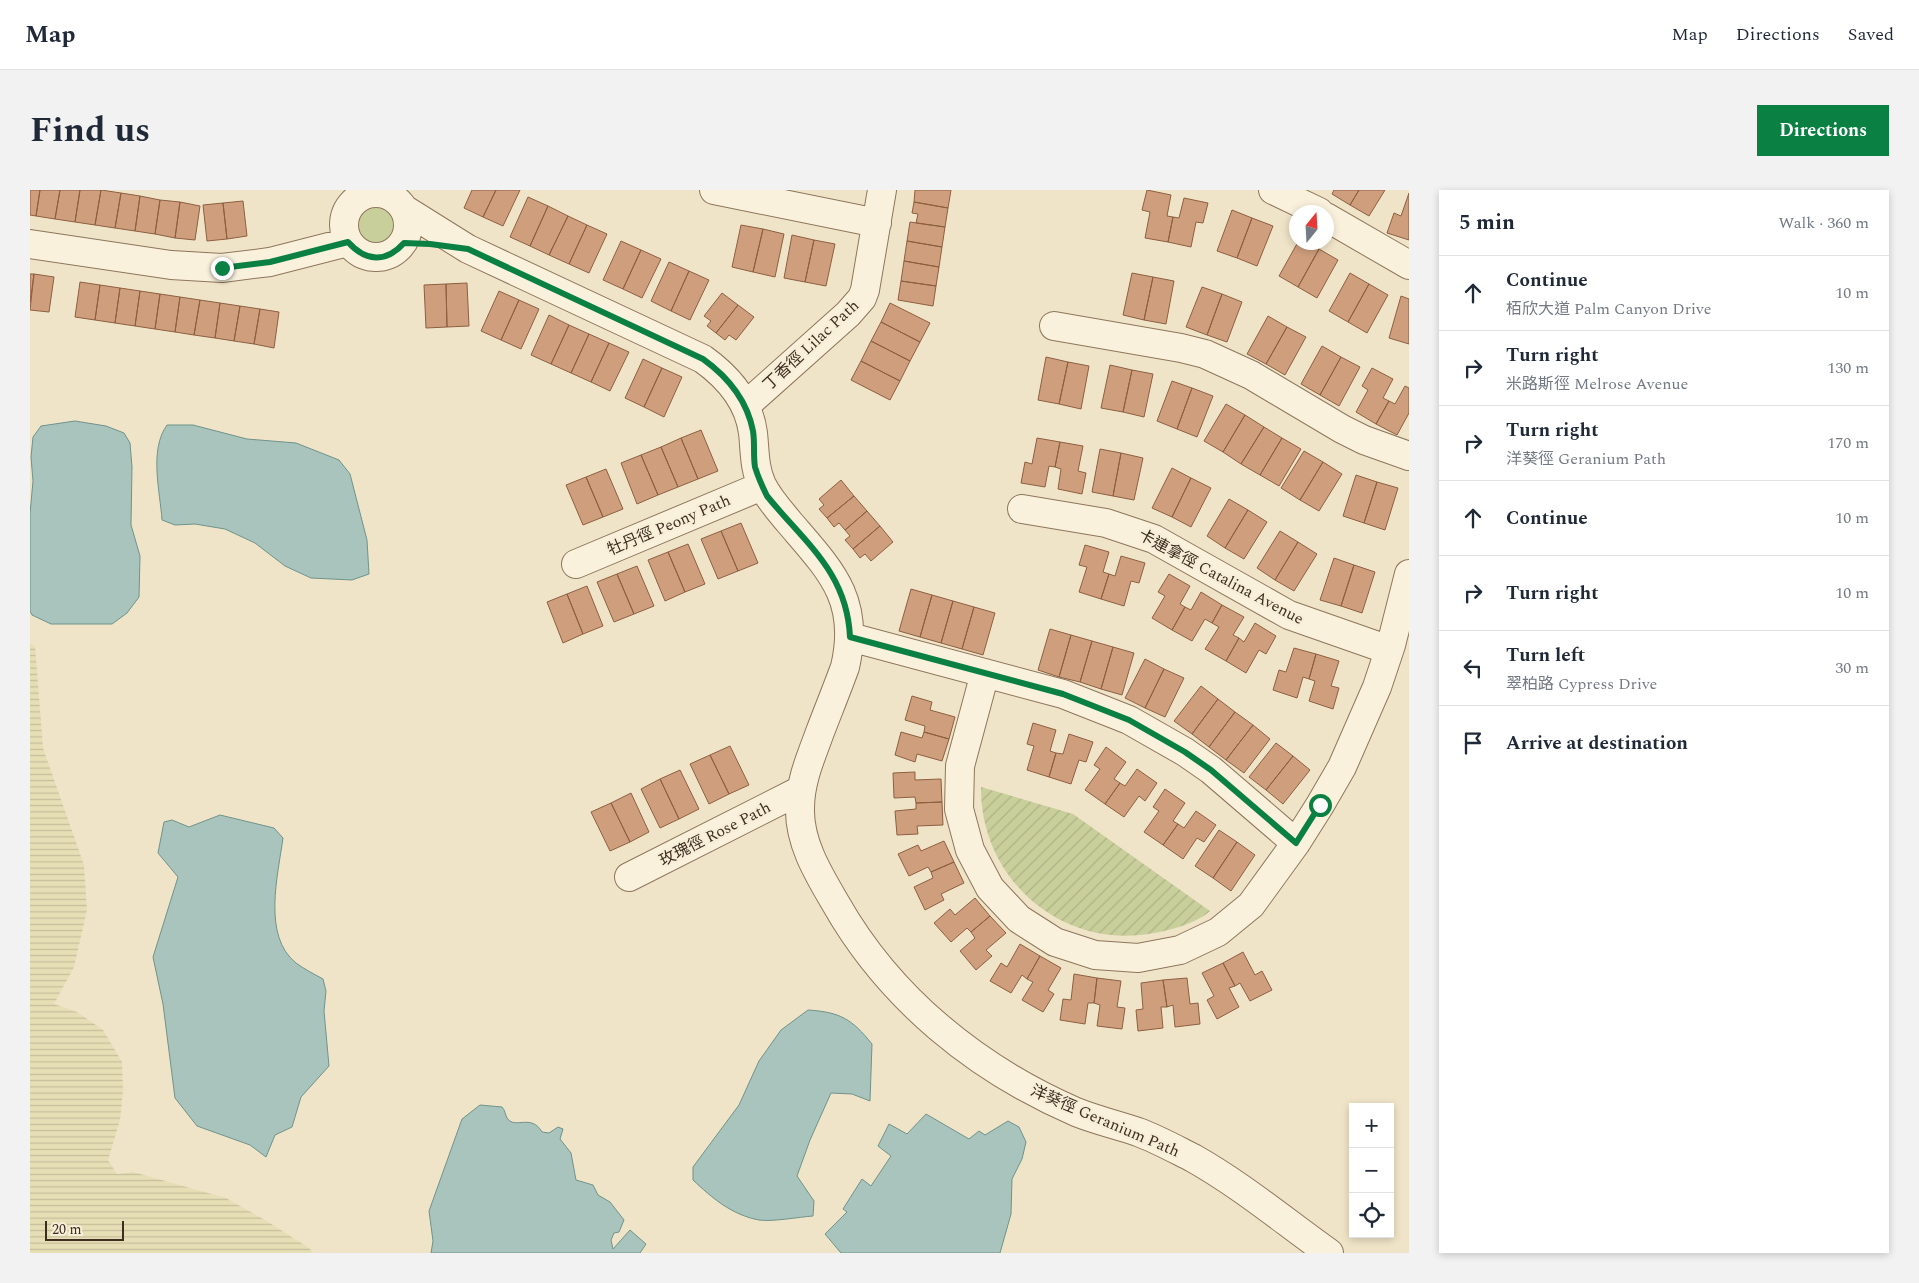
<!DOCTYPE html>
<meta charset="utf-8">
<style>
body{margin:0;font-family:Spectral,"Noto Sans TC",serif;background:#f2f2f3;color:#1f2937}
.controls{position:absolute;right:15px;bottom:15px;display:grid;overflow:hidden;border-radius:0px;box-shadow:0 2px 8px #0003}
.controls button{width:45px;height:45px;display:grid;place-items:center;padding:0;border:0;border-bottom:1px solid #e0e1e3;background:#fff;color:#1f2937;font:25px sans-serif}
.compass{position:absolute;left:1259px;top:15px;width:45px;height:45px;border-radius:50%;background:#fff;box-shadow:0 2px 8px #0003;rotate:18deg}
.scale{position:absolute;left:15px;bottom:12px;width:79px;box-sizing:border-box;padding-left:5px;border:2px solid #3d2e20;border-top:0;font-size:14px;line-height:18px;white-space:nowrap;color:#3d2e20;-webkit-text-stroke:4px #f7eed8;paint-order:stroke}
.stop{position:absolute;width:15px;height:15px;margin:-11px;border:4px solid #0b8043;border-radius:50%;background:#fff}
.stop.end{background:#0b8043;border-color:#fff;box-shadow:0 1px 5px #0008}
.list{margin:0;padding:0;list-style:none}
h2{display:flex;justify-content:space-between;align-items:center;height:65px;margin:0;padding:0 20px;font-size:21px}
h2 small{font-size:16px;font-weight:400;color:#747a83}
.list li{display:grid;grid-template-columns:32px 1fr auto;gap:15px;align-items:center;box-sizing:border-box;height:75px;padding:0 20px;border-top:1px solid #e0e1e3}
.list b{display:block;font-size:19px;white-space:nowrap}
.list p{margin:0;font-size:16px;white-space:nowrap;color:#747a83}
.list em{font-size:16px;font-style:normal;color:#747a83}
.icon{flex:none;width:28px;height:28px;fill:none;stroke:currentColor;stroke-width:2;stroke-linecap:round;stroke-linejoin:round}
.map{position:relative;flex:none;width:1379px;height:1063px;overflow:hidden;border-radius:0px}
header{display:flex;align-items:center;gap:30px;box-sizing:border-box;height:70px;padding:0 25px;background:#fff;border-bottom:1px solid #e0e1e3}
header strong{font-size:24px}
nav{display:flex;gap:28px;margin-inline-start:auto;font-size:18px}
.intro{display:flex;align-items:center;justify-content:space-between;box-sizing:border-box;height:120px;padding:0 30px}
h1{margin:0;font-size:35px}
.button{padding:12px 22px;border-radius:0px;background:#0b8043;color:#fff;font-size:18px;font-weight:700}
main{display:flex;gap:30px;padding:0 30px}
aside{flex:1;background:#fff;border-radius:0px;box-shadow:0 2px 8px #0003}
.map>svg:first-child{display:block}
.farmland{fill:url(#farmland-rules)}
.grass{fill:#c9cf9b}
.garden{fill:url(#garden-furrows)}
.water{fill:#a9c4bc;stroke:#6f938a}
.building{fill:#cf9f7d;stroke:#8d5f41}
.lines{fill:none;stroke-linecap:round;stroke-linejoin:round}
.minor-casing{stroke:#8d765c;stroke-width:30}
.minor{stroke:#faf1dc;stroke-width:28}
.route{stroke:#0b8043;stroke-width:6}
.labels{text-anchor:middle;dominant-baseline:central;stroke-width:5;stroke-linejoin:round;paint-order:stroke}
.street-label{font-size:16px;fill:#3d2e20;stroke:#f7eed8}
</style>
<header>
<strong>Map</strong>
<nav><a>Map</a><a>Directions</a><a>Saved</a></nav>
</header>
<div class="intro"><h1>Find us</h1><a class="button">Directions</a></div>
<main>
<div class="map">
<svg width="1379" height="1063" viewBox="0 0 1379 1063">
<defs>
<pattern id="farmland-rules" width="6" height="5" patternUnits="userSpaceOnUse" patternTransform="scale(1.25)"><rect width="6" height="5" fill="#e6deb5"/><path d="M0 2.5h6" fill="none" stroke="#c6bf9b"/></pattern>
<pattern id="garden-furrows" width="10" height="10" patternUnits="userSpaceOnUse" patternTransform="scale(1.25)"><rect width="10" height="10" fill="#c9cf9b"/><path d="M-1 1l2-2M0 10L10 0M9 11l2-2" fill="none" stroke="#aeb285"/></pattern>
</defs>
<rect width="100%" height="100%" fill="#f0e4c8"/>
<path class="farmland" d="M0,454L5,456L13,558L54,675L57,720L44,777L24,814L47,822L73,840L92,872L93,901L90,930L78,970L87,984L103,982L196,1008L235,1030L279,1058L283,1063H0Z"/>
<path class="grass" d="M328 35a18 18 0 1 1 36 0a18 18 0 1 1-36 0Z"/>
<path class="garden" d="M951,597L1043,624L1180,721C1167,733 1141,740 1124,743C1032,761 950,689 951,597Z"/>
<path class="water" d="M45,231L76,236L94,243L100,253L102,277L101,335L110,366L109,407L97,423L82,434H21L2,425L0,421V324L3,291L1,267L3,247L11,236Z
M137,235H163L217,249L266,253L309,270L320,284L337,350L339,384L322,390L281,388L255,376L225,353L195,339L165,334L145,335L132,330C130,301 119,260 137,235Z
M190,625L244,638L253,648C248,685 232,746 266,773C274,779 284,784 293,789L296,801L294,821L299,876L271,907L262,937L245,945L236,967L220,955L167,936L145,908L133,814L123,767L148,687L128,663L134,632L142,630L159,637Z
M778,820C810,822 822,829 842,854L840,911L822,904L801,903L780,950L767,986L784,1011L783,1026C769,1027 742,1032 729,1030C702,1025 682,1008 663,990V977L709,915L729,871L751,840Z
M450,915L472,917C475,920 475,924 477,928C485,940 501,923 512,942L519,943L528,937L533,939L530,949L541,963L546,990L563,995L568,1005L580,1012L594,1030L589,1042L584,1043L581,1050L583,1059L600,1040L616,1054L610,1063H401L403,1051L399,1021L432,929Z
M896,924L939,949L949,941L955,945L978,931L989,937L996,952L992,969L982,989L981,1024L970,1063H811L795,1044L817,1022L813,1019L832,989L841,996L861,966L848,956L859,934L877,944Z"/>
<path class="building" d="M0,0H10L6,26L0,25Z
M10,0H30L25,29L6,26Z
M30,0H50L45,32L25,29Z
M50,0H71L65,35L45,32Z
M71,0L91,3L85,38L65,35Z
M442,0H466L453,27L434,18Z
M466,0H490L473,36L453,27Z
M885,0H921L918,18L884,12Z
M1117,0L1141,5L1137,26L1143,27L1138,52L1115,48L1120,22L1112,20Z
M1304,0H1329L1320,15L1302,4Z
M1329,0H1355L1339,26L1320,15Z
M91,3L110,6L105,41L85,38Z
M1379,3V50L1357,43L1364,23L1371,26Z
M110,6L130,10L125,44L105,41Z
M498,7L518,16L500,56L480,47Z
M1154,8L1178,13L1173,33L1166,32L1161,57L1138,52L1143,27L1149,28Z
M130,10L150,12L145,48L125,44Z
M213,11L217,46L197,49L193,13Z
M150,12L170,16L165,50L145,48Z
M884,12L918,18L915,37L886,33L888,24L882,23Z
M193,13L197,49L177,51L173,15Z
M518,16L538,26L519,65L500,56Z
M1202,20L1222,28L1207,68L1187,61Z
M538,26L557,35L539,74L519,65Z
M1222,28L1243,36L1227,76L1207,68Z
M880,32L915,37L912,57L877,51Z
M557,35L577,44L559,83L539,74Z
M711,35L733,39L723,82L702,77Z
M733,39L754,44L745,87L723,82Z
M762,45L784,50L775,92L754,88Z
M784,50L805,54L796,96L775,92Z
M591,51L611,60L593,99L573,90Z
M877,51L912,57L909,77L874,71Z
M1268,52H1277L1289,59L1268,97L1249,86Z
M1289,59L1308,70L1287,108L1268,97Z
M611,60L631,69L612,108L593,99Z
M874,71L909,77L906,96L871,91Z
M639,72L659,81L641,121L621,111Z
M659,81L679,90L660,130L641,121Z
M1102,83L1123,87L1114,130L1093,125Z
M1320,83L1339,94L1318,132L1299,121Z
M0,84H4L0,113Z
M4,84L24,87L19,122L0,120Z
M1123,87L1144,91L1136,134L1114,130Z
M871,91L906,96L903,116L868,110Z
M50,92L70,95L65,130L45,127Z
M437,93L439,136L417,137L416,94Z
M416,94L417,137L396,138L394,95Z
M1339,94L1358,105L1337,143L1318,132Z
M70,95L90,98L85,133L65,130Z
M1172,97L1192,104L1177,145L1156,137Z
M90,98L110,101L105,136L85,133Z
M110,101L130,104L125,139L105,136Z
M469,101L489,110L471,150L451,141Z
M692,103L708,115L686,143L677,136L681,131L674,126Z
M130,104L150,107L145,142L125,139Z
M1192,104L1212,112L1197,152L1177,145Z
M1371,106L1379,109V154L1359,148Z
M150,107L170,110L164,145L145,142Z
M170,110L190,113L185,148L164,145Z
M489,110L509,119L491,159L471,150Z
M190,113L210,116L204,151L185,148Z
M860,113L900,133L890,152L851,132Z
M708,115L724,127L706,150L699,145L695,150L686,143Z
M210,116L230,119L224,154L204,151Z
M230,119L249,122L244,158L224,154Z
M519,125L539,135L521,174L501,165Z
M1238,126L1257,137L1236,174L1217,164Z
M851,132L890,152L880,171L841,151Z
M539,135L559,144L541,183L521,174Z
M1257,137L1276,147L1255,185L1236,174Z
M559,144L579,153L561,192L541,183Z
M841,151L880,171L870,191L831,171Z
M579,153L599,162L580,201L561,192Z
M1292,156L1311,167L1290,205L1271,194Z
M1016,167L1038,172L1029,214L1008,210Z
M1311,167L1330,177L1309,216L1290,205Z
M613,169L632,178L614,217L595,208Z
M831,171L870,191L860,210L821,190Z
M1038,172L1059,176L1051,219L1029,214Z
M1080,175L1102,180L1093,222L1071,218Z
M632,178L652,187L634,227L614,217Z
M1342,178L1363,189L1353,208L1359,211L1346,234L1326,222L1338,200L1332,196Z
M1102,180L1123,184L1114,227L1093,222Z
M1142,191L1162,198L1147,239L1127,231Z
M1375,196L1379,198V223L1367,245L1346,234L1359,211L1365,214Z
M1162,198L1183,206L1167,247L1147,239Z
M1196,214L1215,225L1193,262L1174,251Z
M1215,225L1234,237L1211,274L1193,262Z
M1234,237L1252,248L1230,285L1211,274Z
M671,240L688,281L668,289L651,248Z
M651,248L668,289L648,297L631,257Z
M1007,248L1030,252L1025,277L1019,276L1015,297L991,293L995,272L1002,274Z
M1252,248L1271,259L1249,296L1230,285Z
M1030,252L1053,256L1048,281L1056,283L1052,304L1028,299L1031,279L1025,277Z
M631,257L648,297L628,305L611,265Z
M1070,259L1091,263L1083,306L1062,302Z
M1274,261L1293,272L1270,310L1251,298Z
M1091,263L1113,268L1104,310L1083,306Z
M611,265L628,305L607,314L591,273Z
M1293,272L1312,284L1289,321L1270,310Z
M1142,278L1161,288L1142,327L1122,318Z
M576,279L593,319L573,327L556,287Z
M1326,285L1347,292L1334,333L1313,326Z
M556,287L573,327L553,335L536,295Z
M1161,288L1181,298L1161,337L1142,327Z
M811,290L824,306L797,328L789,319L794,315L789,309Z
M1347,292L1368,298L1355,340L1334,333Z
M824,306L837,321L815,340L809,333L804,337L797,328Z
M1199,309L1218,320L1195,358L1177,346Z
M1218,320L1237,332L1214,369L1195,358Z
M837,321L850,336L823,359L815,350L820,346L815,340Z
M711,333L728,373L708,381L691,341Z
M850,336L863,352L841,371L835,364L830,368L823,359Z
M691,341L708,381L688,389L671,349Z
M1250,341L1268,352L1245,390L1227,378Z
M1268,352L1287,364L1264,401L1245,390Z
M658,354L675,394L655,402L638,362Z
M1055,355L1079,362L1073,382L1079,384L1071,409L1049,402L1057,377L1049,375Z
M638,362L655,402L635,411L618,370Z
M1091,366L1115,373L1109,393L1101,391L1094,416L1071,409L1079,384L1085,386Z
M1304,368L1324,375L1311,416L1290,410Z
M1324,375L1345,382L1332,423L1311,416Z
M607,376L624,416L604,424L587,384Z
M587,384L604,424L584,432L567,392Z
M1139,384L1160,396L1150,414L1155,417L1142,440L1122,428L1135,406L1128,402Z
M557,396L573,436L553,444L537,404Z
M881,399L902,405L890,447L869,441Z
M1171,402L1192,415L1182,433L1175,429L1162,451L1142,440L1155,417L1161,420Z
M537,404L553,444L533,453L517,412Z
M902,405L923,411L911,453L890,447Z
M923,411L944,417L932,459L911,453Z
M1192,415L1214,427L1203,445L1209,448L1196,471L1175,459L1189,437L1182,433Z
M944,417L965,423L953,465L932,459Z
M1225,433L1246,446L1236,464L1229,460L1216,483L1196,471L1209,448L1214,452Z
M1020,439L1041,445L1029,487L1008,480Z
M1041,445L1062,451L1050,492L1029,487Z
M1062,451L1083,457L1071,499L1050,492Z
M1083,457L1104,463L1092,505L1071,499Z
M1264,458L1286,464L1279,489L1273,487L1267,508L1243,500L1249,480L1256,482Z
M1286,464L1309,471L1301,496L1309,498L1303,519L1279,511L1285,491L1279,489Z
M1115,469L1134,479L1115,518L1095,508Z
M1134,479L1154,488L1135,527L1115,518Z
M1171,496L1188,509L1162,544L1144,531Z
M882,506L902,512L900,520L925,527L919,549L894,542L895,536L875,530Z
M1188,509L1205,522L1179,557L1162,544Z
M1205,522L1223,535L1196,570L1179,557Z
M1003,533L1026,540L1020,561L1026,563L1019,587L997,580L1004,556L997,554Z
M1223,535L1240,549L1214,583L1196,570Z
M871,542L892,548L894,542L919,549L912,571L887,564L885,572L865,565Z
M1039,544L1063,552L1056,572L1049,570L1041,594L1019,587L1026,563L1033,564Z
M1246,553L1263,566L1236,600L1219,587Z
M700,556L719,595L699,604L680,565Z
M1076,557L1096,572L1084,589L1090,593L1075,614L1055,600L1070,579L1064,575Z
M680,565L699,604L679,614L660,574Z
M1263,566L1280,580L1253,614L1236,600Z
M1107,579L1127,593L1115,611L1109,606L1094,627L1075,614L1090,593L1095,596Z
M650,580L669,619L649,629L630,589Z
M885,582V590L911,589L912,612L886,613L885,607L864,608L863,583Z
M630,589L649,629L630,638L611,599Z
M1135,599L1155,613L1143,631L1148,634L1133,655L1114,642L1129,621L1123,617Z
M601,603L619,642L600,652L581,613Z
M912,612L913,635L887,636L888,644L867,645L865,621L886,619V613Z
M581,613L600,652L580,661L561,622Z
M1166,621L1186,635L1174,652L1167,648L1153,669L1133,655L1148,634L1154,638Z
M1189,640L1207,652L1183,688L1165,676Z
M914,651L924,672L901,682L898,677L879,686L868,664L888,655L891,661Z
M1207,652L1225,665L1201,701L1183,688Z
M924,672L934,693L911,704L914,710L895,720L884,697L903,688L901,682Z
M945,708L960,726L941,742L937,738L921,752L904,733L920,719L925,725Z
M960,726L976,743L956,760L962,766L946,780L930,761L945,748L941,742Z
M990,754L1010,766L997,789L992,785L981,803L960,791L971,773L977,777Z
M1213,762L1225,785L1232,781L1242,800L1220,811L1210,793L1205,796L1193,773Z
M1010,766L1031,778L1018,800L1024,804L1013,822L992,810L1003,792L997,789Z
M1193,773L1205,796L1199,798L1209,817L1187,829L1177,810L1184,806L1172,783Z
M1044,784L1067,788L1064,813H1058L1055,834L1030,830L1033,809L1041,810Z
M1067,788L1091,791L1087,817L1095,818L1092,839L1067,836L1070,815L1064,813Z
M1157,788L1160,814L1168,813L1170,834L1145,837L1143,815L1137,817L1133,790Z
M1133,790L1137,817H1131L1133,838L1108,841L1106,820L1113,819L1111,793Z"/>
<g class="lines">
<g class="minor-casing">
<path id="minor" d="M684,0L847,33
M1243,0L1289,22
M314 35a32 32 0 1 1 64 0a32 32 0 1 1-64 0Z
M374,19L438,59L673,169C698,187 719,211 723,243C725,261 724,278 732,295C739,309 749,320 759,332C800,380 831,409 815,477C807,499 798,521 790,542C781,567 770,591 770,618C769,653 789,685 806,714C860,809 947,879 1046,922C1066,930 1087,935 1108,942C1127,949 1145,959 1163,968C1211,995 1254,1031 1299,1063
M1296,27L1379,75
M0,54L141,75L192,78L240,72L318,52
M1024,136L1151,158L1175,164L1221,185L1312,239L1334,250L1379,266
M715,216L818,124L832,108L835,100L852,0
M992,319L1076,333L1124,349L1259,425L1359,460
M546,374L732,296
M820,447L1033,504L1099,530L1155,562L1181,580L1266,653
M955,483L930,576L929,619L940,660L960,698L989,729L1025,752L1065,765L1108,768L1150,760L1188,742L1221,715L1266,653L1290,615L1312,577L1347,497L1361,455L1379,384
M599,687L771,600"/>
</g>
<use href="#minor" class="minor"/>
</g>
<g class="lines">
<path class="route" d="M192,78L240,72L318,52C336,72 356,73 374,53L400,54L438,59L673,169C698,187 717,210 723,241C725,253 723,265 725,277C728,287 732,296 737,306C775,353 817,382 820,447L1033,504L1099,530L1155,562L1181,580L1266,653L1290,615"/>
</g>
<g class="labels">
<g class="street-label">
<text transform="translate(781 155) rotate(-43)">丁香徑 Lilac Path</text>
<text transform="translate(639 335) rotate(-23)">牡丹徑 Peony Path</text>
<text transform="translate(1191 387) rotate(28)">卡連拿徑 Catalina Avenue</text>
<text transform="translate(685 644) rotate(-27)">玫瑰徑 Rose Path</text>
<text transform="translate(1075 931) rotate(23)">洋葵徑 Geranium Path</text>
</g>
</g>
</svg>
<div class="controls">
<button>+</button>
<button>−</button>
<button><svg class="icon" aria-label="locate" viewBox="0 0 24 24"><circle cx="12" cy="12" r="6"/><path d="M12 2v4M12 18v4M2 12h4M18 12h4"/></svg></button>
</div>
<svg class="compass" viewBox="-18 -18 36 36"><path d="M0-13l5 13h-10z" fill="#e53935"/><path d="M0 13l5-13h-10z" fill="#747a83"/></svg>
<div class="scale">20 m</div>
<div class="stop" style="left:1290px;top:615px"></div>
<div class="stop end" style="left:192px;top:78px"></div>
</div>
<aside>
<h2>5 min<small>Walk · 360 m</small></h2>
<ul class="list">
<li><svg class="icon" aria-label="ahead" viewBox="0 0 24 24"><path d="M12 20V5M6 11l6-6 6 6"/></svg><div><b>Continue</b><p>栢欣大道 Palm Canyon Drive</p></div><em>10 m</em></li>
<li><svg class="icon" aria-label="right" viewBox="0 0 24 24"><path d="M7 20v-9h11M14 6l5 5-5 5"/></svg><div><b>Turn right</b><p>米路斯徑 Melrose Avenue</p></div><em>130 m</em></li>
<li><svg class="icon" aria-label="right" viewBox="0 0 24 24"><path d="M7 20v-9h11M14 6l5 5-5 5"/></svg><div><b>Turn right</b><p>洋葵徑 Geranium Path</p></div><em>170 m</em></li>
<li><svg class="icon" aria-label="ahead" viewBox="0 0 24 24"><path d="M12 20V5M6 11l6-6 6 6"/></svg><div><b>Continue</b></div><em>10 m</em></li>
<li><svg class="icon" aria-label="right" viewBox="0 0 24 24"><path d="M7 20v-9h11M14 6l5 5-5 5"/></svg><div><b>Turn right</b></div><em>10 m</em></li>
<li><svg class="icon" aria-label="left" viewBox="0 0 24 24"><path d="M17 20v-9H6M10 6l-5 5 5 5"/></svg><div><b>Turn left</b><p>翠柏路 Cypress Drive</p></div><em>30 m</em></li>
<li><svg class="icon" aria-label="arrive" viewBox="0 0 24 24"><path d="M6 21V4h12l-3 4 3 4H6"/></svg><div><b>Arrive at destination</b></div></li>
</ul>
</aside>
</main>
